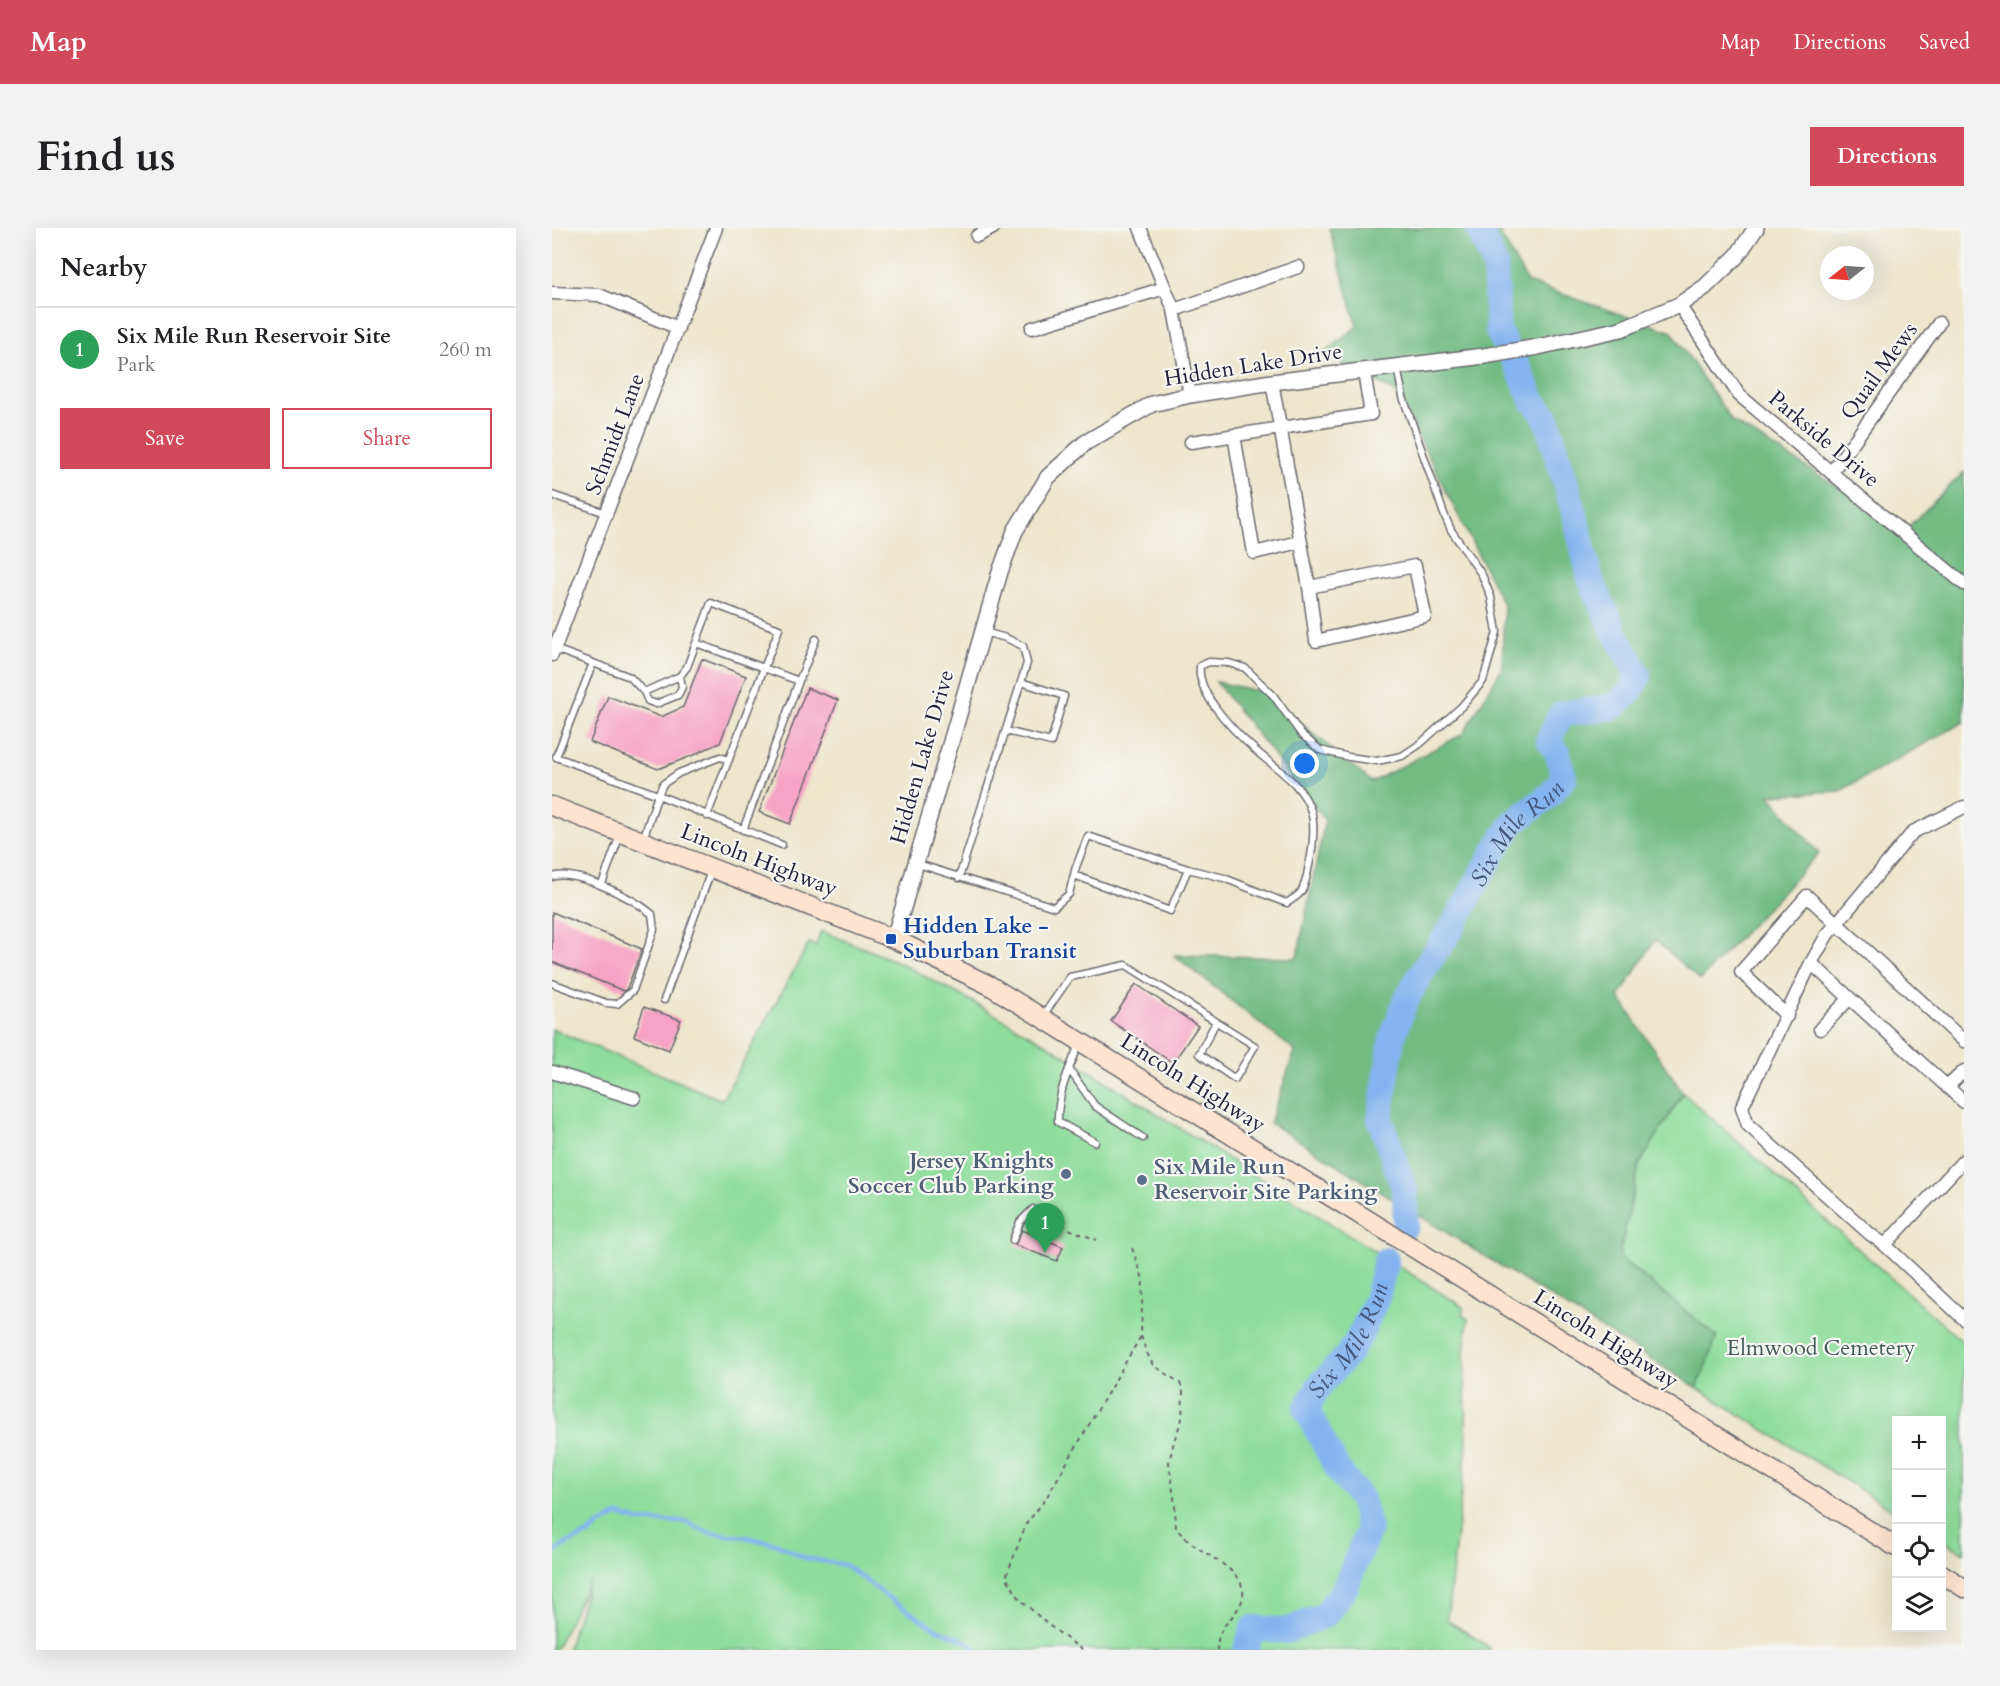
<!DOCTYPE html>
<meta charset="utf-8">
<style>
body{margin:0;font-family:Cardo,serif;background:#f2f2f2;color:#202124}
.controls{position:absolute;right:18px;bottom:18px;display:grid;overflow:hidden;border-radius:0px;box-shadow:0 6px 24px #0002}
.controls button{width:54px;height:54px;display:grid;place-items:center;padding:0;border:0;border-bottom:2px solid #e0e0e0;background:#fff;color:#202124;font:30px sans-serif}
.compass{position:absolute;left:1268px;top:18px;width:54px;height:54px;border-radius:50%;background:#fff;box-shadow:0 6px 24px #0002;rotate:253deg}
.you{position:absolute;left:753px;top:536px;width:21px;height:21px;margin:-15px;border:4px solid #fff;border-radius:50%;background:#1a73e8;box-shadow:0 0 0 9px #1a73e833}
.badge{display:grid;place-items:center;width:39px;height:39px;border-radius:50%;background:#d1495b;color:#fff;font-size:20px;font-weight:700}
.pin{position:absolute;translate:-50% -50px;filter:drop-shadow(0 2px 3px #0008)}
.pin::after{content:'';position:absolute;top:32px;width:21px;height:18px;background:inherit;clip-path:polygon(0 0,100% 0,50% 100%)}
.list{margin:0;padding:0;list-style:none}
h2{display:flex;justify-content:space-between;align-items:center;height:78px;margin:0;padding:0 24px;font-size:26px}
h2 small{font-size:20px;font-weight:400;color:#757577}
.list li{display:grid;grid-template-columns:39px 1fr auto;gap:18px;align-items:center;box-sizing:border-box;height:84px;padding:0 24px;border-top:2px solid #e0e0e0}
.list b{display:block;font-size:22px;white-space:nowrap}
.list p{margin:0;font-size:20px;white-space:nowrap;color:#757577}
.list em{font-size:20px;font-style:normal;color:#757577}
.actions{display:flex;gap:12px;padding:18px 24px}
.actions a{flex:1;padding:14px 0;border:2px solid #d1495b;border-radius:0px;text-align:center;font-size:21px;color:#d1495b}
.actions .main{background:#d1495b;color:#fff}
.icon{flex:none;width:33px;height:33px;fill:none;stroke:currentColor;stroke-width:2;stroke-linecap:round;stroke-linejoin:round}
.map{position:relative;flex:none;width:1412px;height:1422px;overflow:hidden;border-radius:0px}
header{display:flex;align-items:center;gap:36px;box-sizing:border-box;height:84px;padding:0 30px;background:#d1495b;color:#fff}
header strong{font-size:28px}
nav{display:flex;gap:33px;margin-inline-start:auto;font-size:21px}
.intro{display:flex;align-items:center;justify-content:space-between;box-sizing:border-box;height:144px;padding:0 36px}
h1{margin:0;font-size:42px}
.button{padding:15px 27px;border-radius:0px;background:#d1495b;color:#fff;font-size:21px;font-weight:700}
main{display:flex;gap:36px;padding:0 36px}
aside{flex:1;background:#fff;border-radius:0px;box-shadow:0 6px 24px #0002}
.map>svg:first-child{display:block}
.green{fill:#8edd9c;stroke:#58806c;stroke-width:1.5}
.forest{fill:#72bc84;stroke:#4a6f60;stroke-width:1.5}
.lines{fill:none;stroke-linecap:round;stroke-linejoin:round}
.stream{stroke:#84b4ef;stroke-width:4.5}
.river{stroke:#84b4ef;stroke-width:26}
.building{fill:#f7a3c5}
.service-casing{stroke:#69676e;stroke-width:9}
.minor-casing{stroke:#69676e;stroke-width:15}
.tertiary-casing{stroke:#69676e;stroke-width:18}
.secondary-casing{stroke:#69676e;stroke-width:21}
.path{stroke:#69676e;stroke-width:2;stroke-dasharray:4.5 4.5;stroke-linecap:butt}
.service{stroke:#fff;stroke-width:6}
.minor{stroke:#fff;stroke-width:12}
.tertiary{stroke:#fff;stroke-width:15}
.secondary{stroke:#fde4d0;stroke-width:18}
.transit-dot{fill:#1a4fb4;stroke:#f6f6f2;stroke-width:2}
.service-dot{fill:#5c6f8a;stroke:#f6f6f2;stroke-width:2}
.labels{text-anchor:middle;dominant-baseline:central;stroke-width:4.5;stroke-linejoin:round;paint-order:stroke}
.street-label{font-size:22px;fill:#22223b;stroke:#f6f6f2}
.transit-label{font-size:22px;font-weight:bold;fill:#164399;stroke:#f6f6f2;text-anchor:start}
.service-label{font-size:22px;font-weight:bold;fill:#4e5e75;stroke:#f6f6f2;text-anchor:end}
.park-label{font-size:22px;fill:#425a58;stroke:#f6f6f2}
.water-label{font-size:24px;font-style:italic;fill:#44557a;stroke:#f6f6f2}
</style>
<header>
<strong>Map</strong>
<nav><a>Map</a><a>Directions</a><a>Saved</a></nav>
</header>
<div class="intro"><h1>Find us</h1><a class="button">Directions</a></div>
<main>
<aside>
<h2>Nearby<small></small></h2>
<ul class="list">
<li><span class="badge" style="background:#2e9e5b">1</span><div><b>Six Mile Run Reservoir Site</b><p>Park</p></div><em>260 m</em></li>
</ul>
<div class="actions"><a class="main">Save</a><a>Share</a></div>
</aside>
<div class="map">
<svg width="1412" height="1422" viewBox="0 0 1412 1422">
<rect width="100%" height="100%" fill="#f6f6f2"/>
<filter id="ink" filterUnits="userSpaceOnUse"><feTurbulence type="fractalNoise" baseFrequency=".0167" numOctaves="2"/><feDisplacementMap in="SourceGraphic" scale="12" xChannelSelector="R" yChannelSelector="G"/><feConvolveMatrix kernelMatrix="1 2 1 2 8 2 1 2 1" color-interpolation-filters="sRGB"/></filter>
<filter id="wash" filterUnits="userSpaceOnUse"><feTurbulence type="fractalNoise" baseFrequency=".008" numOctaves="4" result="noise"/><feDisplacementMap in="SourceGraphic" scale="24" xChannelSelector="R" yChannelSelector="G"/><feGaussianBlur stdDeviation="1.35" result="paint"/><feColorMatrix in="noise" values="0 0 0 0 0 0 0 0 0 0 0 0 0 0 0 0 0 1.4 0 .05"/><feComposite in="paint" operator="in"/></filter>
<g filter="url(#wash)">
<rect width="100%" height="100%" fill="#ede6cc"/>
<path class="green" d="M269,703L346,734L412,769L498,818L911,1079V1088L916,1091L912,1124L915,1216L895,1392L936,1418L938,1422H15L37,1354L3,1422H0V801L170,872L257,715L264,718Z
M1131,865L1412,1115V1325L1390,1312V1192H1344V1284L1145,1160L1165,1109L1067,1029L1087,937Z"/>
<path class="forest" d="M777,0H945L975,54L1120,104L1180,193L1354,301L1412,244V296L1406,318L1412,322V494L1288,563L1217,567L1267,625L1148,752L1103,712L1067,769L1131,865L1087,937L1067,1029L1165,1109L1145,1160L718,895L743,823L622,727L745,730L773,592L664,454L711,464L820,554L911,506L950,440L952,378L844,164L772,126L805,98Z"/>
<g class="lines">
<path class="stream" d="M0,1323H4L16,1315L37,1306L47,1297L67,1287L86,1293L134,1294L158,1305L193,1309L225,1316L253,1330L293,1337L344,1375L385,1401L414,1413L425,1422"/>
<g class="river">
<path id="s1" d="M854,997L853,964L828,891L840,811L853,774L868,747L901,698L945,619L961,595L999,566L1012,550L1006,526L997,512L1009,486L1061,479L1077,465L1087,448L1064,407L1038,350L1023,287L995,191L980,171L969,146L946,103L943,36L926,0"/>
<path id="s2" d="M694,1422L701,1400L735,1403L773,1387L793,1360L817,1301L809,1271L786,1242L754,1181L767,1158L794,1129L808,1108L825,1069L834,1032"/>
</g>
</g>
<g id="blocks">
<path class="building" d="M150,431L194,448L168,515L147,524V525L106,541L38,514L56,468L109,489L131,479Z
M255,460L286,472L238,596L207,584Z
M0,684L90,721L75,760L72,763L0,734Z
M584,756L646,798L621,835L559,793Z
M92,779L129,792L117,822L82,808Z
M470,1002L511,1019L505,1033L463,1017Z"/>
</g>
</g>
<g filter="url(#ink)">
<use href="#blocks" fill-opacity="0" stroke="#69676e" stroke-width="1.5"/>
<g class="lines">
<g class="service-casing">
<path id="service" d="M0,267L54,285
M144,415L247,453L191,602
M3,421L41,435L4,529L106,567L91,611
M41,435L78,449L92,464L128,448L135,439L159,375L227,401L155,588
M247,453L264,411
M92,464L96,473L104,476L126,467L130,459L128,448
M454,503L499,514L512,468L469,454
M177,532L168,529L127,545L111,556L106,567L230,617
M363,635L502,679L517,666L524,639L536,608L636,641L672,650L729,673L735,675C739,672 746,668 749,664C755,655 756,639 759,628C761,615 763,596 759,583C749,553 722,540 701,520C681,502 644,465 648,438L657,434L677,435L693,440L721,467L749,506L768,522L797,529L825,533L850,528L868,516L910,478L931,453L945,404L939,369L930,347L899,302L892,286L851,169L845,139
M522,647L618,683L636,641
M0,649C24,641 81,670 100,686L102,702L81,762L65,776L54,775L0,755
M407,650L475,435L471,418L454,410L432,404
M50,656L68,607
M112,772L159,643
M490,789L518,749L574,737L703,818L683,851L647,826L664,794
M527,817C517,841 505,866 506,894L543,914
M517,841L543,878L591,910
M461,1012L468,994L481,981"/>
</g>
<g class="minor-casing">
<path id="minor" d="M588,0L622,82L638,167
M425,8L441,0
M0,65L47,67L126,100
M1127,77L1187,167L1412,356
M622,82L746,39
M480,100L613,60
M720,154L757,359
M682,207L702,325L747,314
M639,214L819,186L812,144
M1279,245L1387,95
M863,338L873,388L764,413L757,359Z
M0,427L164,0
M1412,579L1361,604L1275,707L1259,735L1412,874
M1259,735L1190,879L1196,897L1318,1006L1333,1017L1412,1091
M1235,788L1189,744L1255,668L1412,813
M1268,801L1297,771
M0,844L82,870
M1395,859L1412,843
M1333,1017L1412,932"/>
</g>
<g class="tertiary-casing">
<path id="tertiary" d="M342,711L448,344L463,303L496,249L533,215L600,176L638,167L720,154L932,128L986,119L1069,101L1127,77L1153,59L1185,28L1204,0"/>
</g>
<g class="secondary-casing">
<path id="secondary" d="M0,578L342,711L437,757L1344,1319
M1390,1346L1412,1360"/>
</g>
<path class="path" d="M509,998L545,1012
M580,1020L591,1051L589,1108L594,1123L601,1137L628,1155L631,1164L630,1191L622,1213L617,1235L623,1277L624,1301C631,1307 637,1314 645,1319C662,1332 703,1349 688,1377C678,1396 666,1396 665,1422
M530,1422L494,1395L468,1371L454,1349L474,1296L493,1272L589,1108"/>
<use href="#service" class="service"/>
<use href="#minor" class="minor"/>
<use href="#tertiary" class="tertiary"/>
<use href="#secondary" class="secondary"/>
</g>
</g>
<rect class="transit-dot" x="333" y="705" width="12" height="12" rx="3"/>
<g class="service-dot">
<circle cx="514" cy="946" r="6"/>
<circle cx="590" cy="952" r="6"/>
</g>
<g class="labels">
<g class="street-label">
<text transform="translate(701 137) rotate(-9)">Hidden Lake Drive</text>
<text transform="translate(1327 143) rotate(-54)">Quail Mews</text>
<text transform="translate(63 206) rotate(-69)">Schmidt Lane</text>
<text transform="translate(1272 211) rotate(40)">Parkside Drive</text>
<text transform="translate(370 529) rotate(-74)">Hidden Lake Drive</text>
<text transform="translate(207 632) rotate(21)">Lincoln Highway</text>
<text transform="translate(641 855) rotate(32)">Lincoln Highway</text>
<text transform="translate(1054 1111) rotate(32)">Lincoln Highway</text>
</g>
<g class="transit-label">
<text x="351" y="698">Hidden Lake -<tspan x="351" dy="25">Suburban Transit</tspan></text>
</g>
<g class="service-label">
<text x="502" y="933">Jersey Knights<tspan x="502" dy="25">Soccer Club Parking</tspan></text>
<text x="602" y="939" text-anchor="start">Six Mile Run<tspan x="602" dy="25">Reservoir Site Parking</tspan></text>
</g>
<g class="park-label">
<text x="1269" y="1120">Elmwood Cemetery</text>
</g>
<g class="water-label">
<text stroke="none"><textPath href="#s1" startOffset="434">Six Mile Run</textPath></text>
<text stroke="none"><textPath href="#s2" startOffset="414">Six Mile Run</textPath></text>
</g>
</g>
</svg>
<div class="controls">
<button>+</button>
<button>−</button>
<button><svg class="icon" aria-label="locate" viewBox="0 0 24 24"><circle cx="12" cy="12" r="6"/><path d="M12 2v4M12 18v4M2 12h4M18 12h4"/></svg></button>
<button><svg class="icon" aria-label="layers" viewBox="0 0 24 24"><path d="M12 4l9 5-9 5-9-5zM3 14l9 5 9-5"/></svg></button>
</div>
<svg class="compass" viewBox="-18 -18 36 36"><path d="M0-13l5 13h-10z" fill="#e53935"/><path d="M0 13l5-13h-10z" fill="#757577"/></svg>
<div class="you"></div>
<div class="pin badge" style="left:493px;top:1025px;background:#2e9e5b">1</div>
</div>
</main>
